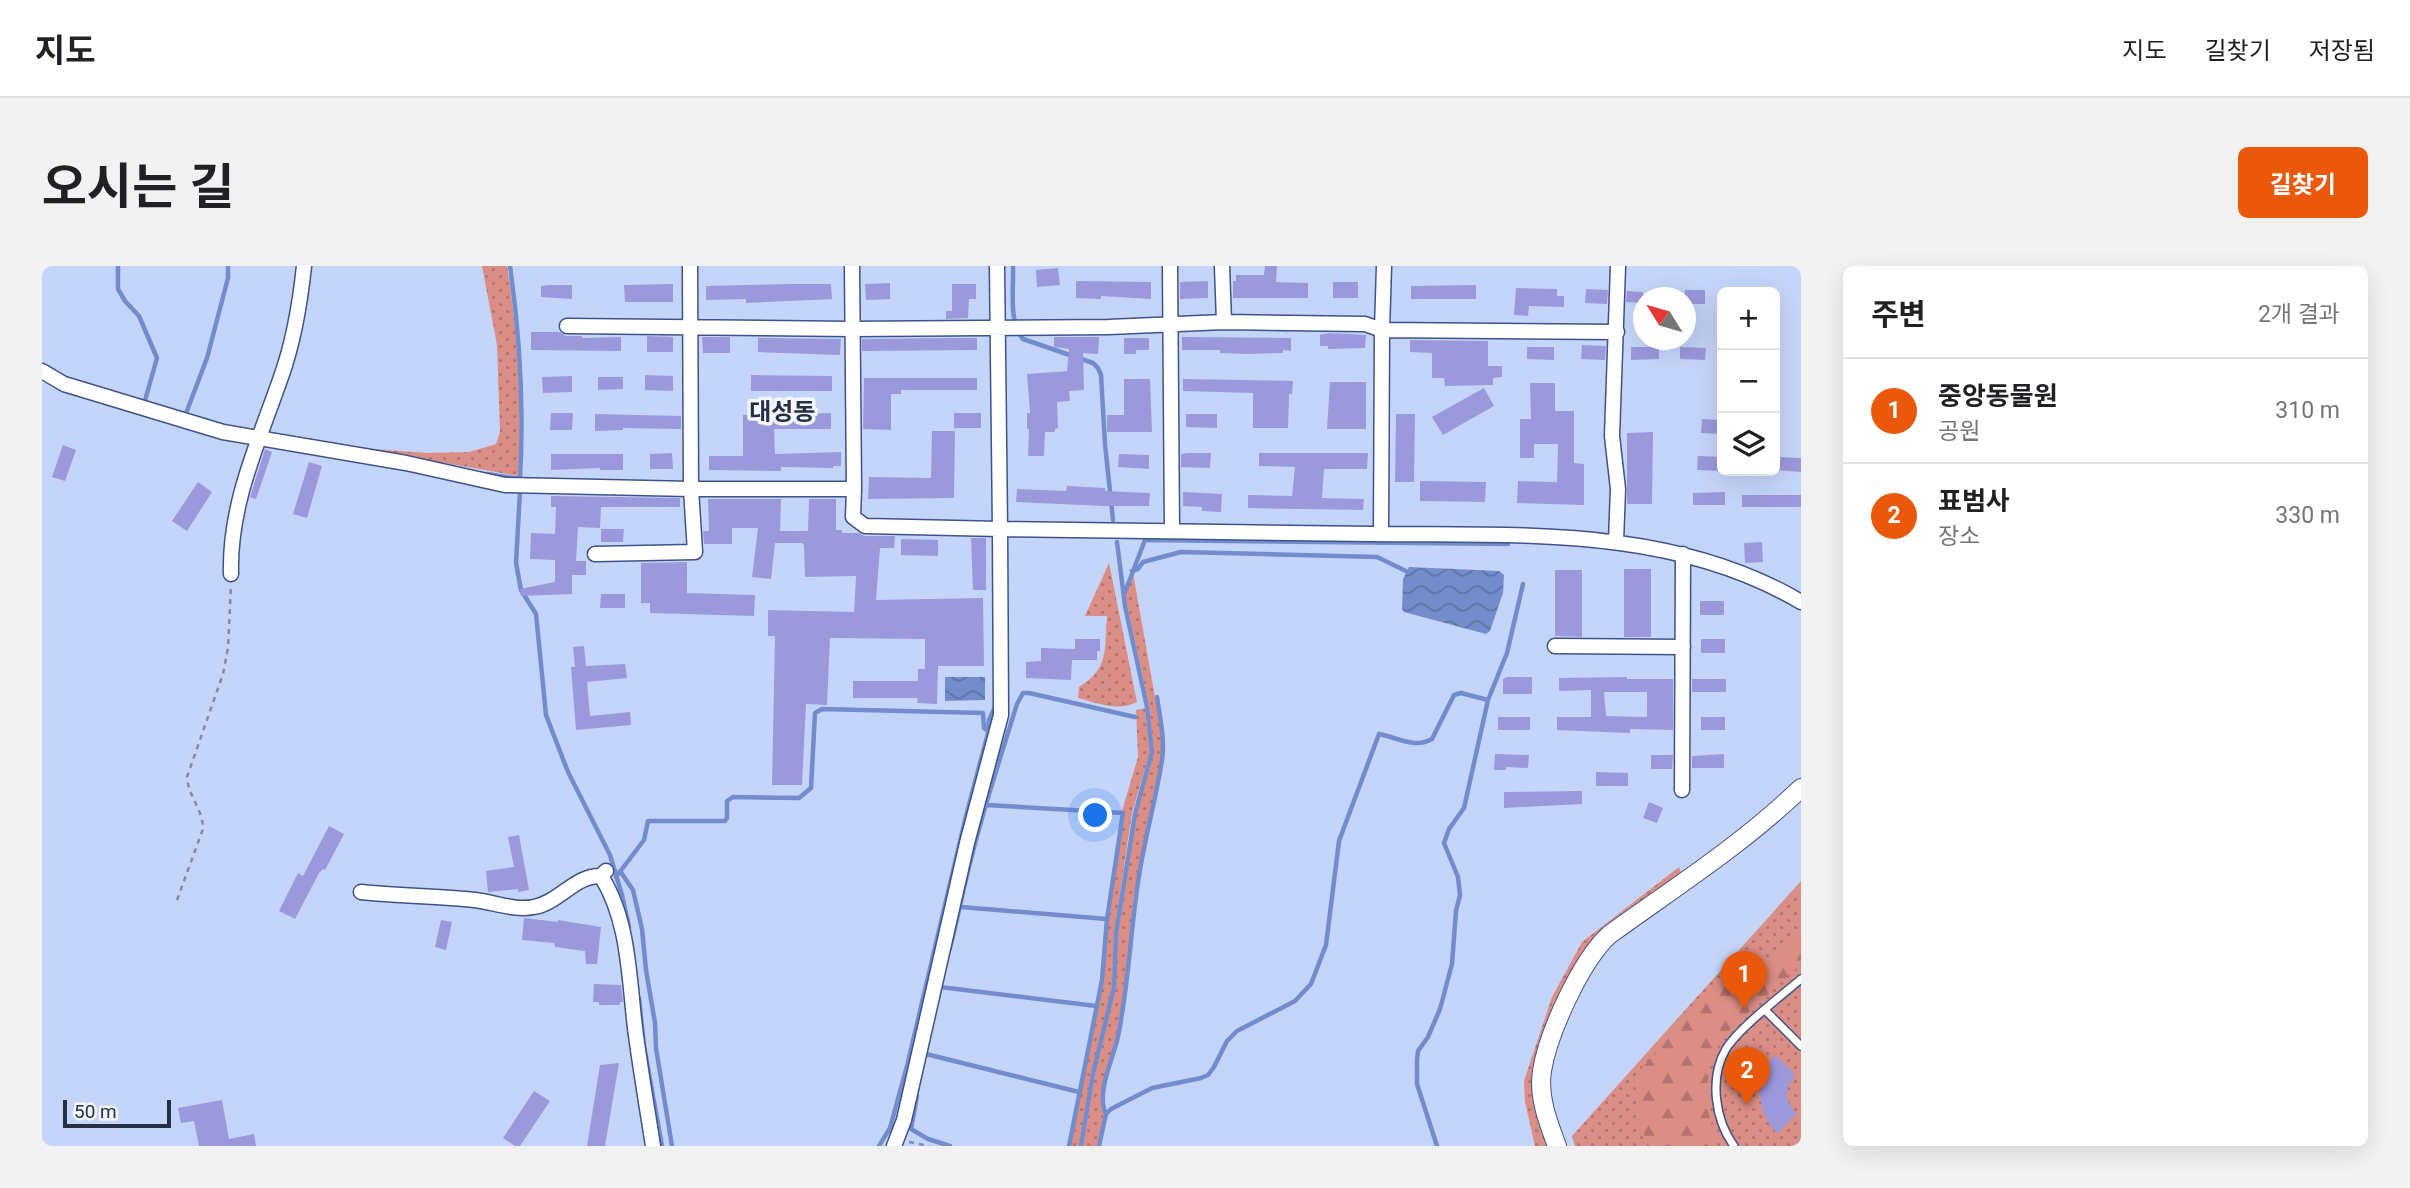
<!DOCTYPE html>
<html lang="ko">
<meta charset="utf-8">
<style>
body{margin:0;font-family:Roboto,"Noto Sans KR",sans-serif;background:#f2f2f2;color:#202124}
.controls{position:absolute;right:21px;top:21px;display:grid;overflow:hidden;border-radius:10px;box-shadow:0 7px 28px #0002}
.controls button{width:63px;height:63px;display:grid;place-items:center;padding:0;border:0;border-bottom:2px solid #e0e0e0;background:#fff;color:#202124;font:35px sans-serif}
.compass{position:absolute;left:1591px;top:21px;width:63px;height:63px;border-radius:50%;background:#fff;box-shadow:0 7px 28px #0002;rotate:307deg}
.scale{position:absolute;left:21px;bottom:18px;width:108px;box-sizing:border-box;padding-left:7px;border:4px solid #252f46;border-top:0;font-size:19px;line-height:24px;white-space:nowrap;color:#252f46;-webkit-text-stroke:5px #f3f6fc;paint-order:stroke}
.you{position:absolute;left:1054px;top:550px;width:24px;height:24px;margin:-18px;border:5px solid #fff;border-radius:50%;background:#1a73e8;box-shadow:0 0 0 10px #1a73e833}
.badge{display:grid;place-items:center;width:46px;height:46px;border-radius:50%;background:#ea580c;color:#fff;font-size:23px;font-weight:700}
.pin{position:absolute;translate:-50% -58px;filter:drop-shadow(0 2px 4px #0008)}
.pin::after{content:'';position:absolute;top:37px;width:24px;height:21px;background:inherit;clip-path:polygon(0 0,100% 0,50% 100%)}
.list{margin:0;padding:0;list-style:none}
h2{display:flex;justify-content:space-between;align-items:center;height:91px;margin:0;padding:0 28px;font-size:30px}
h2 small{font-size:23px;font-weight:400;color:#757577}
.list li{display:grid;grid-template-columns:46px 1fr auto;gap:21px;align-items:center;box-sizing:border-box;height:105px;padding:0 28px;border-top:2px solid #e0e0e0}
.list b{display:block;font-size:26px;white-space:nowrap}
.list p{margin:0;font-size:23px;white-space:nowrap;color:#757577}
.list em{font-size:23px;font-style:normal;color:#757577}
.icon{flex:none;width:38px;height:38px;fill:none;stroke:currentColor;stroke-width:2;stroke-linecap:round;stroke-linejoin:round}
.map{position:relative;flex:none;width:1759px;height:880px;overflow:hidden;border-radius:10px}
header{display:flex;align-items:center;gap:42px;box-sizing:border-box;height:98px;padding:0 35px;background:#fff;border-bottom:2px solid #e0e0e0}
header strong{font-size:33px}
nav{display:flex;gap:38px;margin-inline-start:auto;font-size:24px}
.intro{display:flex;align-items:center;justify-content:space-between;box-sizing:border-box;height:168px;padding:0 42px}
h1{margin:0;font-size:49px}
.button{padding:18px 32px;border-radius:10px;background:#ea580c;color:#fff;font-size:24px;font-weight:700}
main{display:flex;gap:42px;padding:0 42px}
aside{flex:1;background:#fff;border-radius:10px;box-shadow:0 7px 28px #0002}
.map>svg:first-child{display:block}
.green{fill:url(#green-dots)}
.forest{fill:url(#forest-firs)}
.water{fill:url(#water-waves)}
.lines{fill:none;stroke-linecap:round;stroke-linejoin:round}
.stream{stroke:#738dcc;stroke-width:4.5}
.building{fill:#9c98dc;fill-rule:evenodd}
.service-casing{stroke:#3e5387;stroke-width:10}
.minor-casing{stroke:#3e5387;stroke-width:17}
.tertiary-casing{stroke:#3e5387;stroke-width:20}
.path{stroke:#7e8ba9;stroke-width:2.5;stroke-dasharray:5 5;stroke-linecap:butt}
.service{stroke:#fff;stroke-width:7}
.minor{stroke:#fff;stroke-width:14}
.tertiary{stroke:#fff;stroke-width:18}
.labels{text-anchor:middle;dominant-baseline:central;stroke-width:7;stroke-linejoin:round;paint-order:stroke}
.quarter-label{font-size:24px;font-weight:bold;fill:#252f46;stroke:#f3f6fc}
</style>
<header>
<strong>지도</strong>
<nav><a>지도</a><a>길찾기</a><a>저장됨</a></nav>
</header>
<div class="intro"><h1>오시는 길</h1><a class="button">길찾기</a></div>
<main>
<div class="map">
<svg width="1759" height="880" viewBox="0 0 1759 880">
<defs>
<pattern id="green-dots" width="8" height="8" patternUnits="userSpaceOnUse" patternTransform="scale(1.75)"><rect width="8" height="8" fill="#db8e85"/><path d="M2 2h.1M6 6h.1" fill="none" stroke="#b1746f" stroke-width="1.8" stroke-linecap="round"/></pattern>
<pattern id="forest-firs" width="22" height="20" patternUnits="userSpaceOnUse" patternTransform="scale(1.75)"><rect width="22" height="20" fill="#dc8d84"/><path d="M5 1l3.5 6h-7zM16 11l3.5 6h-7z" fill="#b2746e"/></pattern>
<pattern id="water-waves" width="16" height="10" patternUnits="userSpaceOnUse" patternTransform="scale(1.75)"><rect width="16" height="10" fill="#738dcc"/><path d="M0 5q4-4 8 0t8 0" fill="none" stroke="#5e74a7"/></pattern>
</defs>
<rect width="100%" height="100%" fill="#c5d5f9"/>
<path class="green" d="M440,0H465C476,70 480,140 476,210L319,182L385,187L427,186L454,178L458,166L455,79Z
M1067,297L1095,436C1076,446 1056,437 1036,432L1037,421C1068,402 1062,383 1065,350H1043Z
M1091,307L1120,471L1119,493L1091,635L1085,711L1073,776L1060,824L1059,842L1062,848L1055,880H1041L1053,808L1073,723L1076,668L1094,549L1112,486L1107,440L1083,329Z
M1103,442L1108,486L1090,547L1072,667L1070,722L1050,808L1037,880H1028L1061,714L1066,653L1080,563V545L1096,491L1094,444Z
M1637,601L1640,610L1561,668L1499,780L1507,880H1493L1483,836L1482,815L1510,731L1540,676Z
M1759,615V880H1533L1530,870Z"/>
<path class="forest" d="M1759,666V698L1682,769L1669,793L1663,834L1674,875L1671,880H1607L1599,861L1592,811L1681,711L1710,709Z"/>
<path class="water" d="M1367,301L1457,305L1462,309L1461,327L1448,365L1444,368L1362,346L1360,343L1361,313Z
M903,411H943V434L903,435Z"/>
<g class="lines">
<path class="stream" d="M76,0V23L83,35L97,50L115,92L102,138
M971,0C972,21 966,56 981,73L1051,97L1056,102L1059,109L1063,178L1071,254
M143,150L165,92L186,12V0
M445,208L478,213C482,142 478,71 468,0
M478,225L474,297L479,324L494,348L504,449L526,506L568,589L580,629L587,661
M1090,305L1096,303L1101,296L1139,286L1335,291L1364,305
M1083,326L1103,274L1466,278
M944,539L1081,547L1065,653L1060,714L1027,880
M578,605L591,624L600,663L604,704L613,757L614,782L630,880
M574,611L602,574L606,555H683L685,552V535L691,531L757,532L769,522L773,447L780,443L941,447L942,462L946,465
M919,641L1065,653
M907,685C913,664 917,643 922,622C936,560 956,499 975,438L981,427H987L1093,451
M898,721L1054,740
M597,732L602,780L620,880
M884,788L1037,826
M875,830L869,863L886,873L908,880
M1064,848C1054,829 1070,794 1075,775C1087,721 1088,665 1097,610C1103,571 1114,533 1120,494C1123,473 1118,452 1115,431
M837,880L848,862L866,796L924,550L946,467L947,454L952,443
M1039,880L1051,808L1072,721L1074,667L1093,548L1110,486L1105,441L1083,340L1075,276
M1057,880L1064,848L1069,843L1110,822L1159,812L1166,809L1172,801L1185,775L1195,765L1253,735L1269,718L1284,679L1297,575L1337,468C1354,471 1372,483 1390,473L1412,429L1419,427L1446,434L1465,387L1481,318
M1395,880L1375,818V794L1376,785L1386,771L1398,743L1410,698L1414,645L1418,629L1416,611L1402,577L1407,563L1422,542L1446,434"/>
</g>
<path class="building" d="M1223,0H1235L1234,16L1266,17V32H1191V15H1194V9H1222Z
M1016,2L1018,19L995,21L994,4Z
M1034,15L1109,16V33L1059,30V33L1034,32Z
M1166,15V32L1138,33V16Z
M1291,16H1316V32H1291Z
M848,17V33L824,34L823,18Z
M631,18V36H583L582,19Z
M748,18H789L790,33L704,37V33L664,34V20Z
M910,18H934V33H927L926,52L904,53V45H910Z
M506,19H530V33L499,31V20Z
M1434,19V33H1369V20Z
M1474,22L1515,23V30H1522V41L1487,40L1486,50L1472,49Z
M1544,23L1566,24L1565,38L1543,37Z
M1643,24H1663V38H1643Z
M1585,25L1601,26V37L1584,36Z
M489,66H517L524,70H540V72L579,71V85L489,84Z
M1287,67L1324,69L1323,82L1286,83V80H1278V69Z
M605,70L631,71V86H605Z
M660,71H688V87H661Z
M1012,71H1057L1056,88L1041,87L1042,124L1027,125L1028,135L1015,136L1016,162L1013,163V166H1003L1002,190H986L987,163H985V147H988L985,108L1025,105L1027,83L1012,81Z
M1140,71L1249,72V85L1241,84V87L1204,88L1178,87V84H1140Z
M716,72L799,73L798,89L716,86Z
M903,72H935V84L820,85V73Z
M1082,72H1107V84H1094V88H1082Z
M1368,74L1446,75V100H1460V111L1451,112V119L1403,120L1402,112H1390V87L1368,86Z
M1540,79L1564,80L1563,94L1539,93Z
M1485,81H1512V94L1485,93Z
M1589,81H1617V93L1589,94Z
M1638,81L1664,82L1663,94L1638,93Z
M603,109L631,110V125L603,124Z
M709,109L790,110V125H709Z
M530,110V126L501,127L500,111Z
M556,111H581V123L556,124Z
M822,112H935V124H859V128H849V164L821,163Z
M1082,113H1108L1110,166H1065V149H1082Z
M1141,113L1251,115L1250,128H1247L1246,162H1211V127L1141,125Z
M1288,116H1324V163H1285Z
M1488,117H1513V145H1532V197L1542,198V239L1475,237L1476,215L1515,216L1516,178H1492V192H1478V153H1489Z
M1442,122L1452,140L1401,169L1390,151Z
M509,147H531L530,164H508Z
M789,147V163H732L733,188L799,186V200H791V202L739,201V205L667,204V190H701V149Z
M912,147H939V162H912Z
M553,148L639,150V163L581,162V164L553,165Z
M1144,148H1175V162L1144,161Z
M1354,148H1373L1372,216H1353Z
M1660,153L1680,154V168L1659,167Z
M890,165H913L912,232L826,233L827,211L889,212Z
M1611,166L1610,238H1585V167Z
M21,179L34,184L23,215L10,211Z
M223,183L230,186L214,233L208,231Z
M630,187L631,203H608V188Z
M1145,187H1169L1168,202L1139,201V188Z
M1217,187H1326L1325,203H1282L1280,232L1322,233L1321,244L1206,242V229L1250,230L1253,201L1217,200Z
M509,188H581V204H558V202L509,204Z
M1077,188L1107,189V203L1076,201Z
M1656,190L1680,191V205L1655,204Z
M1733,191L1759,192V206L1733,204Z
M267,196L280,200L265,252L251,248Z
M1378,215L1444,216L1443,236L1378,235Z
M156,216L170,226L145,265L130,255Z
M1025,220L1063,222V225L1108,227L1107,240H1062L974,236L975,223L1024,225Z
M1141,226L1180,228L1179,246L1160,245V241L1141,240Z
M1683,226V239H1651V227Z
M1700,229H1759V241H1700Z
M509,230L638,232V241H559L558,262L536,261L534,295H544V309H530V328L479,330L478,323L513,316V294L488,293L489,267L513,268L514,241H509Z
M666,233H739L738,265H766L767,233H794V264H800V267H816L823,270H853L852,282H838L834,334L941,332L942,400H896L895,438L875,437L876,432H811V415H876V403H883V373L788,372L785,439L764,438L760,519H730L733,370H726V344L812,346L814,310L763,311L762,279L760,277H733L729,313L710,311L716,262H690V278H662L661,265H667Z
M559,263H582L581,276H559Z
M929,272H944V324H931Z
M859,273L896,274V290L859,289Z
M1720,276L1721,296L1703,297L1702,277Z
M645,296V327L713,329L712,350L608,347V337H599V297Z
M1582,303H1609V371H1582Z
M1513,304H1540V371L1513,370Z
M559,328H583V342H558Z
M1658,335H1682V349H1658Z
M1033,373H1058V385H1055V394H1030L1029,414L984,412V396L999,395V382L1033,383Z
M1659,373H1683V387H1659Z
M542,380L544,400L583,398L585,412L545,416L548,450L588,446L589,459L534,464L529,401H533L531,381Z
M1465,411H1490V428H1461V413Z
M1585,411V413H1631V464L1588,463V467L1515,464V451H1549V424L1517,425V412ZM1562,426H1605V451L1564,450Z
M1650,413H1684V426H1650Z
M1456,451H1488V464H1456Z
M1659,451H1683V464H1659Z
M1453,488L1487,489L1486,502L1464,501V504H1452Z
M1682,488V502H1650V490Z
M1609,489H1631L1630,503H1609Z
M1554,506L1586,507V520H1554Z
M1540,525V538L1462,542V526Z
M1607,536L1621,542L1615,557L1601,552Z
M287,560L302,568L283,604L281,603L277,607L253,653L237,645L256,607L261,610Z
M477,569L487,624L476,626V623L446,626L444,605L472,601L466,571Z
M482,652L516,656V654L559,661L555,698H544L543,685L513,681L512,677L480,674Z
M399,654L410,656L404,684L393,681Z
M552,718L579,719L581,736H578V739H557V736H551Z
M1733,789L1753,808L1746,821L1745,828L1746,835L1754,848L1735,868L1726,856L1720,843L1718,829L1719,814L1725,800Z
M577,797L563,880H545L558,799Z
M492,825L508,835L478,880H473L461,872Z
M180,834L187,873L212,868L214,880H157L152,855L139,857L136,842Z"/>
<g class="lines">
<g class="service-casing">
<path id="service" d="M1723,744L1759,780
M1692,880C1673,854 1667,812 1684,783C1697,762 1739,730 1759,713"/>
</g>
<g class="minor-casing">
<path id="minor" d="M810,0L812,223L811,251L823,260L958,263L959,449L925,577L862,854L852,880
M955,0L958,263C1082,265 1206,266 1330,268C1475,270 1629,259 1759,336
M1128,0L1130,265
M1180,0L1182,56
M525,60L809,63L1067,61L1182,56L1323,58L1340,64L1575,66
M0,105L22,118L181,166L364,197L463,219L649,223H812
M1339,268L1340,64L1342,0
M1574,275L1576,223L1570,170L1576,0
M553,288L653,286L649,223L648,0
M189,308C187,238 217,175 239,111C252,75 258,38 262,0
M1513,380L1641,381
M1640,524L1641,288
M559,610C587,654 587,712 593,762C598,801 605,841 611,880
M319,626C357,630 395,630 433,634C451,636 473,645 492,641C518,636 533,609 559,610L564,605"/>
</g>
<g class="tertiary-casing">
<path id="tertiary" d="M1515,880C1506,856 1496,831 1500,805C1506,767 1539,695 1567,669C1632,622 1701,578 1759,522"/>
</g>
<path class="path" d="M135,634L161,563C161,543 146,530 145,511L181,408L186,382L189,320
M867,876L887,880"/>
<use href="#service" class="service"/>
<use href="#minor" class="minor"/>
<use href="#tertiary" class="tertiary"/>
</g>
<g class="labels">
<g class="quarter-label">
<text x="740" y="146">대성동</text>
</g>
</g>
</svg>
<div class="controls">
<button>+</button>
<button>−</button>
<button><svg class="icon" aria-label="layers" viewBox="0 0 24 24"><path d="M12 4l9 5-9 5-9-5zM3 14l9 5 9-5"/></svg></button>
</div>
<svg class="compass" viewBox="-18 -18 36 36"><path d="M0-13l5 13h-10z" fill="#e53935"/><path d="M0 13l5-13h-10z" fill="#757577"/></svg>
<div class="scale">50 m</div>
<div class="you"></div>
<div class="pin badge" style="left:1702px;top:743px">1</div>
<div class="pin badge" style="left:1705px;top:839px">2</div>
</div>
<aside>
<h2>주변<small>2개 결과</small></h2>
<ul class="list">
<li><span class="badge">1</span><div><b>중앙동물원</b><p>공원</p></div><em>310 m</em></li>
<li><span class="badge">2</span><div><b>표범사</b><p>장소</p></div><em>330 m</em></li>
</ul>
</aside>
</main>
